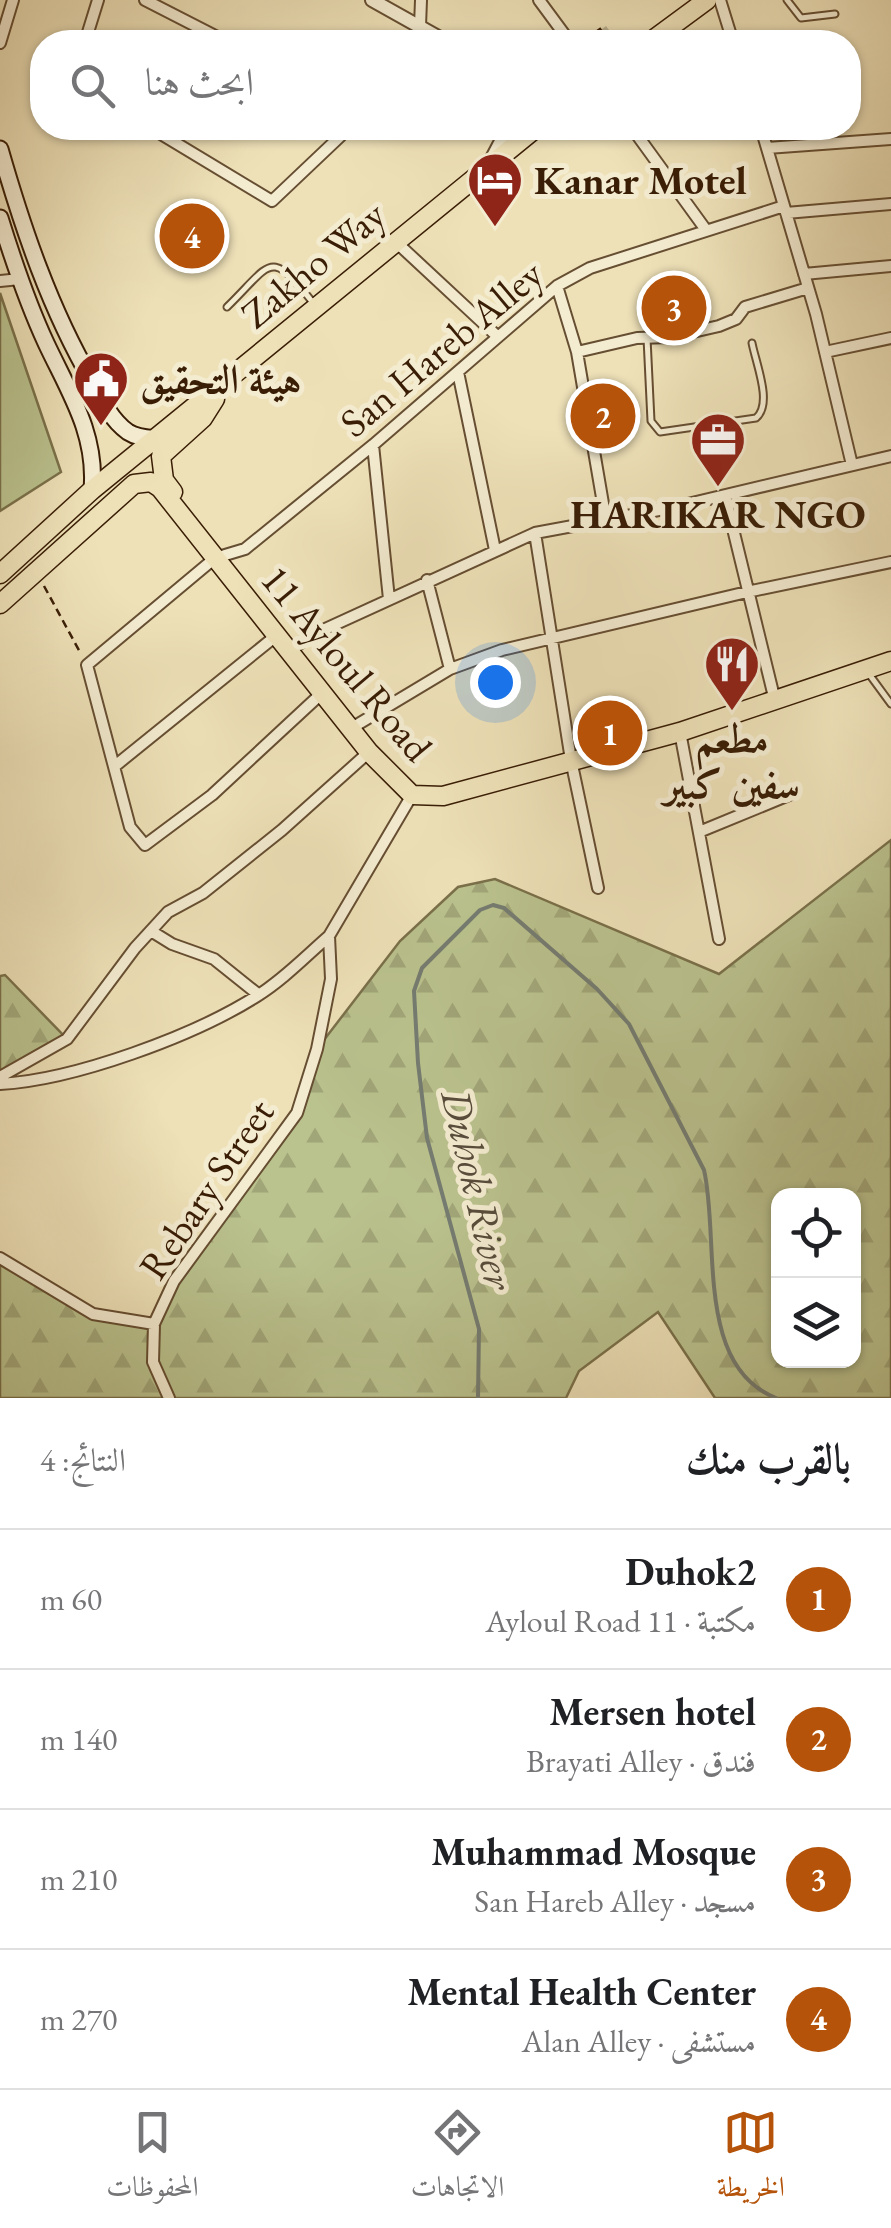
<!DOCTYPE html>
<html lang="ar">
<meta charset="utf-8">
<style>
body{margin:0;font-family:"EB Garamond",Amiri,serif;background:#f6f6f6;color:#202124;direction:rtl}
.controls{position:absolute;right:30px;bottom:30px;display:grid;overflow:hidden;border-radius:20px;box-shadow:0 2px 8px #0004}
.controls button{width:90px;height:90px;display:grid;place-items:center;padding:0;border:0;border-bottom:2px solid #e0e0e0;background:#fff;color:#202124;font:50px sans-serif}
.you{position:absolute;left:495px;top:682px;width:35px;height:35px;margin:-25px;border:8px solid #fff;border-radius:50%;background:#1a73e8;box-shadow:0 0 0 15px #1a73e833}
.badge{display:grid;place-items:center;width:65px;height:65px;border-radius:50%;background:#b45309;color:#fff;font-size:32px;font-weight:700}
.pin{position:absolute;translate:-50% -50%;border:5px solid #fff;box-shadow:0 2px 10px #0006}
.list{margin:0;padding:0;list-style:none}
h2{display:flex;justify-content:space-between;align-items:center;height:130px;margin:0;padding:0 40px;font-size:42px}
h2 small{font-size:32px;font-weight:400;color:#757577}
.list li{display:grid;grid-template-columns:65px 1fr auto;gap:30px;align-items:center;box-sizing:border-box;height:140px;padding:0 40px;border-top:2px solid #e0e0e0}
.list b{display:block;font-size:38px;white-space:nowrap}
.list p{margin:0;font-size:32px;white-space:nowrap;color:#757577}
.list em{font-size:32px;font-style:normal;color:#757577}
.icon{flex:none;width:55px;height:55px;fill:none;stroke:currentColor;stroke-width:2;stroke-linecap:round;stroke-linejoin:round}
.map{position:relative;flex:none;width:891px;height:1398px;overflow:hidden;direction:ltr}
.search{position:absolute;background:#fff;box-shadow:0 2px 8px #0004;left:30px;right:30px;top:30px;height:110px;display:flex;align-items:center;gap:25px;box-sizing:border-box;padding:0 35px;border-radius:40px;color:#757577;font-size:38px}
.sheet{height:690px;background:#fff}
nav{display:flex;justify-content:space-around;align-items:center;box-sizing:border-box;height:140px;border-top:2px solid #e0e0e0;background:#fff;font-size:28px;color:#757577}
nav a{display:grid;justify-items:center;gap:5px}
nav .on{color:#b45309}
.map>svg:first-child{display:block}
.green{fill:#bac28e;stroke:#7a704a;stroke-width:2.5}
.forest{fill:url(#forest-firs);stroke:#7a704a;stroke-width:2.5;fill-rule:evenodd}
.shadow{fill:#0003}
.lines{fill:none;stroke-linecap:round;stroke-linejoin:round}
.stream{stroke:#757c71;stroke-width:4}
.building{fill:url(#building-cross-hatch);stroke:#391d05;stroke-width:2.5}
.service-casing{stroke:#664e32;stroke-width:9}
.minor-casing{stroke:#664e32;stroke-width:14}
.tertiary-casing{stroke:#664e32;stroke-width:16}
.secondary-casing{stroke:#391d05;stroke-width:19}
.trunk-casing{stroke:#391d05;stroke-width:21}
.path{stroke:#391d05;stroke-width:2.5;stroke-dasharray:8 5;stroke-linecap:butt}
.service{stroke:#f4ecd1;stroke-width:5}
.minor{stroke:#f4ecd1;stroke-width:10}
.tertiary{stroke:#f4ecd1;stroke-width:12}
.secondary{stroke:#f4ecd1;stroke-width:15}
.trunk{stroke:#eee1b8;stroke-width:18}
.labels{text-anchor:middle;dominant-baseline:central;stroke-width:10;stroke-linejoin:round;paint-order:stroke}
.poi-label{font-size:40px;font-weight:bold;fill:#391d05;stroke:#f4ecd1;text-anchor:start}
.street-label{font-size:40px;fill:#391d05;stroke:#f4ecd1}
.water-label{font-size:42px;font-style:italic;fill:#574c3b;stroke:#f4ecd1}
</style>
<div class="map">
<svg width="891" height="1398" viewBox="0 0 891 1398">
<defs>
<pattern id="forest-firs" width="22" height="20" patternUnits="userSpaceOnUse" patternTransform="scale(2.5)"><rect width="22" height="20" fill="#bac28e"/><path d="M5 1l3.5 6h-7zM16 11l3.5 6h-7z" fill="#a1a679"/></pattern>
<pattern id="building-cross-hatch" width="8" height="8" patternUnits="userSpaceOnUse" patternTransform="scale(2.5)"><rect width="8" height="8" fill="#dfab8e"/><path d="M0 0l8 8M0 8l8-8" fill="none" stroke="#b68b72"/></pattern>
</defs>
<rect width="100%" height="100%" fill="#eee1b8"/>
<filter id="stains"><feTurbulence type="fractalNoise" baseFrequency=".002" numOctaves="4"/><feColorMatrix values="0 0 0 0 .2 0 0 0 0 .09 0 0 0 0 .02 0 0 0 .5 -.17"/></filter>
<radialGradient id="worn" r=".72"><stop offset=".6" stop-color="#630" stop-opacity="0"/><stop offset="1" stop-color="#630" stop-opacity=".3"/></radialGradient>
<path class="green" d="M0,293L61,472L0,511Z"/>
<path class="forest" d="M891,840V1398H715L658,1312L579,1371L566,1398H0V1258L93,1314L154,1324L174,1281L297,1113L317,1049L400,941L458,887L495,879L719,974ZM778,1196H854V1360H778Z
M5,975L67,1039L0,1077V976Z"/>
<path class="shadow" d="M606,26L618,42H593L590,38Z"/>
<g class="lines">
<path class="stream" d="M478,1398L479,1329L427,1138L418,1063L414,991L422,968L480,910L493,905L504,908L597,989L629,1024L704,1170C720,1238 694,1366 776,1398"/>
</g>
<path class="building" d="M600,29L609,42H590L587,38Z"/>
<g class="lines">
<g class="service-casing">
<path id="service" d="M787,0L801,18L835,14
M227,307C273,262 269,247 314,304
M647,338L651,421L660,432L756,418C773,404 756,364 752,343
M869,674L891,704"/>
</g>
<g class="minor-casing">
<path id="minor" d="M145,0L227,42
M539,0L570,42
M720,0L733,42
M420,26L421,0
M85,42L98,0
M0,43L13,0
M151,128L272,201L349,128
M632,128L706,230
M761,128L816,314L852,465
M767,148L891,139
M786,213L891,204
M396,242L497,336
M804,274L891,266
M0,281L20,279
M557,286L577,352L606,521
M577,352L637,338L671,337L719,326L736,319L745,307L808,288
M825,352L891,338
M458,372L495,550
M373,445L389,599
M725,496L775,701
M535,533L571,760L598,888
M427,580L450,669
M289,651L312,635L535,533L675,507L891,456
M322,693L212,795L145,845L130,827L87,665L215,558L245,549L373,445L557,286L590,268L784,206
M350,729L450,669L502,650L747,592L891,562
M680,732L719,939
M115,766L277,635
M699,832L789,795
M151,931L172,944L214,959L259,995
M0,1077L67,1039L135,948L168,912L203,893L282,830L369,752
M0,1084C74,1080 194,1036 257,996C283,980 306,956 329,936
M0,1258L93,1314L154,1324
M169,1398L153,1362L154,1324L174,1281L297,1113L317,1049L331,979L329,936L412,795"/>
</g>
<g class="tertiary-casing">
<path id="tertiary" d="M372,0L447,42
M489,164L508,128"/>
</g>
<g class="secondary-casing">
<path id="secondary" d="M0,149C23,229 50,309 92,381C101,399 111,420 128,432C137,438 148,438 158,439
M0,218C13,260 27,302 46,343C69,392 97,434 92,490"/>
</g>
<g class="trunk-casing">
<path id="trunk" d="M650,42L707,0
M173,492L164,480L161,456L203,418L215,399
M0,574L92,490L536,128
M0,604L134,484L151,482L160,488L369,752L412,795L443,796L680,732L891,661"/>
</g>
<path class="path" d="M44,586L81,654"/>
<use href="#service" class="service"/>
<use href="#minor" class="minor"/>
<use href="#tertiary" class="tertiary"/>
<use href="#secondary" class="secondary"/>
<use href="#trunk" class="trunk"/>
</g>
<defs>
<g id="hotel-pin" transform="scale(2.875)"><path d="M0 17L-7.5 6A9.5 9.5 0 1 1 7.5 6Z" fill="#8f2418" stroke="#f4ecd1"/><path d="M-6-4.5h1.5V1H6V5H4.5V3h-9V5H-6ZM-4 0a1.8 1.8 0 1 1 3.6 0ZM.5 0V-2.5h3Q6-2.5 6 0Z" fill="#fff"/></g>
<g id="civic-pin" transform="scale(2.875)"><path d="M0 17L-7.5 6A9.5 9.5 0 1 1 7.5 6Z" fill="#8f2418" stroke="#f4ecd1"/><path d="M-.6-6.5H3V-4.5H.6V-3L4-1V1h2V6H-6V1h2V-1L-.6-3ZM-1.2 2.5V6h2.4V2.5Z" fill="#fff"/></g>
<g id="office-pin" transform="scale(2.875)"><path d="M0 17L-7.5 6A9.5 9.5 0 1 1 7.5 6Z" fill="#8f2418" stroke="#f4ecd1"/><path d="M-6-3h4V-5.5h4V-3h4V5H-6ZM-1-4.5V-3h2v-1.5ZM-6 0V1H6V0Z" fill="#fff"/></g>
<g id="restaurant-pin" transform="scale(2.875)"><path d="M0 17L-7.5 6A9.5 9.5 0 1 1 7.5 6Z" fill="#8f2418" stroke="#f4ecd1"/><path d="M-5-6h1v4h1v-4h1v4h1v-4h1v5L-1.5 .5V6h-2V.5L-5-1ZM5-6V6H3V1.5H1.5Q1.5-4 5-6Z" fill="#fff"/></g>
</defs>
<g fill-rule="evenodd">
<use href="#hotel-pin" x="495" y="180"/>
<use href="#civic-pin" x="101" y="379"/>
<use href="#office-pin" x="718" y="440"/>
<use href="#restaurant-pin" x="732" y="664"/>
</g>
<g class="labels">
<g class="poi-label">
<text x="534" y="180">Kanar Motel</text>
<text x="140" y="379">هيئة التحقيق</text>
<text x="718" y="514" text-anchor="middle">HARIKAR NGO</text>
<text x="732" y="738" text-anchor="middle">مطعم<tspan x="732" dy="46">سفين كبير</tspan></text>
</g>
<g class="street-label">
<text transform="translate(313 264) rotate(-40)">Zakho Way</text>
<text transform="translate(441 348) rotate(-40)">San Hareb Alley</text>
<text transform="translate(347 663) rotate(50)">11 Ayloul Road</text>
<text transform="translate(206 1189) rotate(-56)">Rebary Street</text>
</g>
<g class="water-label">
<text transform="translate(478 1189) rotate(77)">Duhok River</text>
</g>
</g>
<rect width="100%" height="100%" filter="url(#stains)"/>
<rect width="100%" height="100%" fill="url(#worn)"/>
</svg>
<div class="controls">
<button><svg class="icon" aria-label="locate" viewBox="0 0 24 24"><circle cx="12" cy="12" r="6"/><path d="M12 2v4M12 18v4M2 12h4M18 12h4"/></svg></button>
<button><svg class="icon" aria-label="layers" viewBox="0 0 24 24"><path d="M12 4l9 5-9 5-9-5zM3 14l9 5 9-5"/></svg></button>
</div>
<div class="you"></div>
<div class="pin badge" style="left:610px;top:733px">1</div>
<div class="pin badge" style="left:603px;top:416px">2</div>
<div class="pin badge" style="left:674px;top:308px">3</div>
<div class="pin badge" style="left:192px;top:236px">4</div>
<div class="search"><svg class="icon" aria-label="search" viewBox="0 0 24 24"><circle cx="10" cy="10" r="6"/><path d="M15 15l6 6"/></svg>ابحث هنا</div>
</div>
<section class="sheet">
<h2>بالقرب منك<small>النتائج: 4</small></h2>
<ul class="list">
<li><span class="badge">1</span><div><b>Duhok2</b><p>مكتبة · 11 Ayloul Road</p></div><em>60 m</em></li>
<li><span class="badge">2</span><div><b>Mersen hotel</b><p>فندق · Brayati Alley</p></div><em>140 m</em></li>
<li><span class="badge">3</span><div><b>Muhammad Mosque</b><p>مسجد · San Hareb Alley</p></div><em>210 m</em></li>
<li><span class="badge">4</span><div><b>Mental Health Center</b><p>مستشفى · Alan Alley</p></div><em>270 m</em></li>
</ul>
</section>
<nav>
<a class="on"><svg class="icon" aria-label="map" viewBox="0 0 24 24"><path d="M3 6l6-2 6 2 6-2v14l-6 2-6-2-6 2zM9 4v14M15 6v14"/></svg>الخريطة</a>
<a><svg class="icon" aria-label="directions" viewBox="0 0 24 24"><path d="M12 3l9 9-9 9-9-9zM9 14v-3h6M13 9l2 2-2 2"/></svg>الاتجاهات</a>
<a><svg class="icon" aria-label="saved" viewBox="0 0 24 24"><path d="M7 4h10v16l-5-4-5 4z"/></svg>المحفوظات</a>
</nav>
